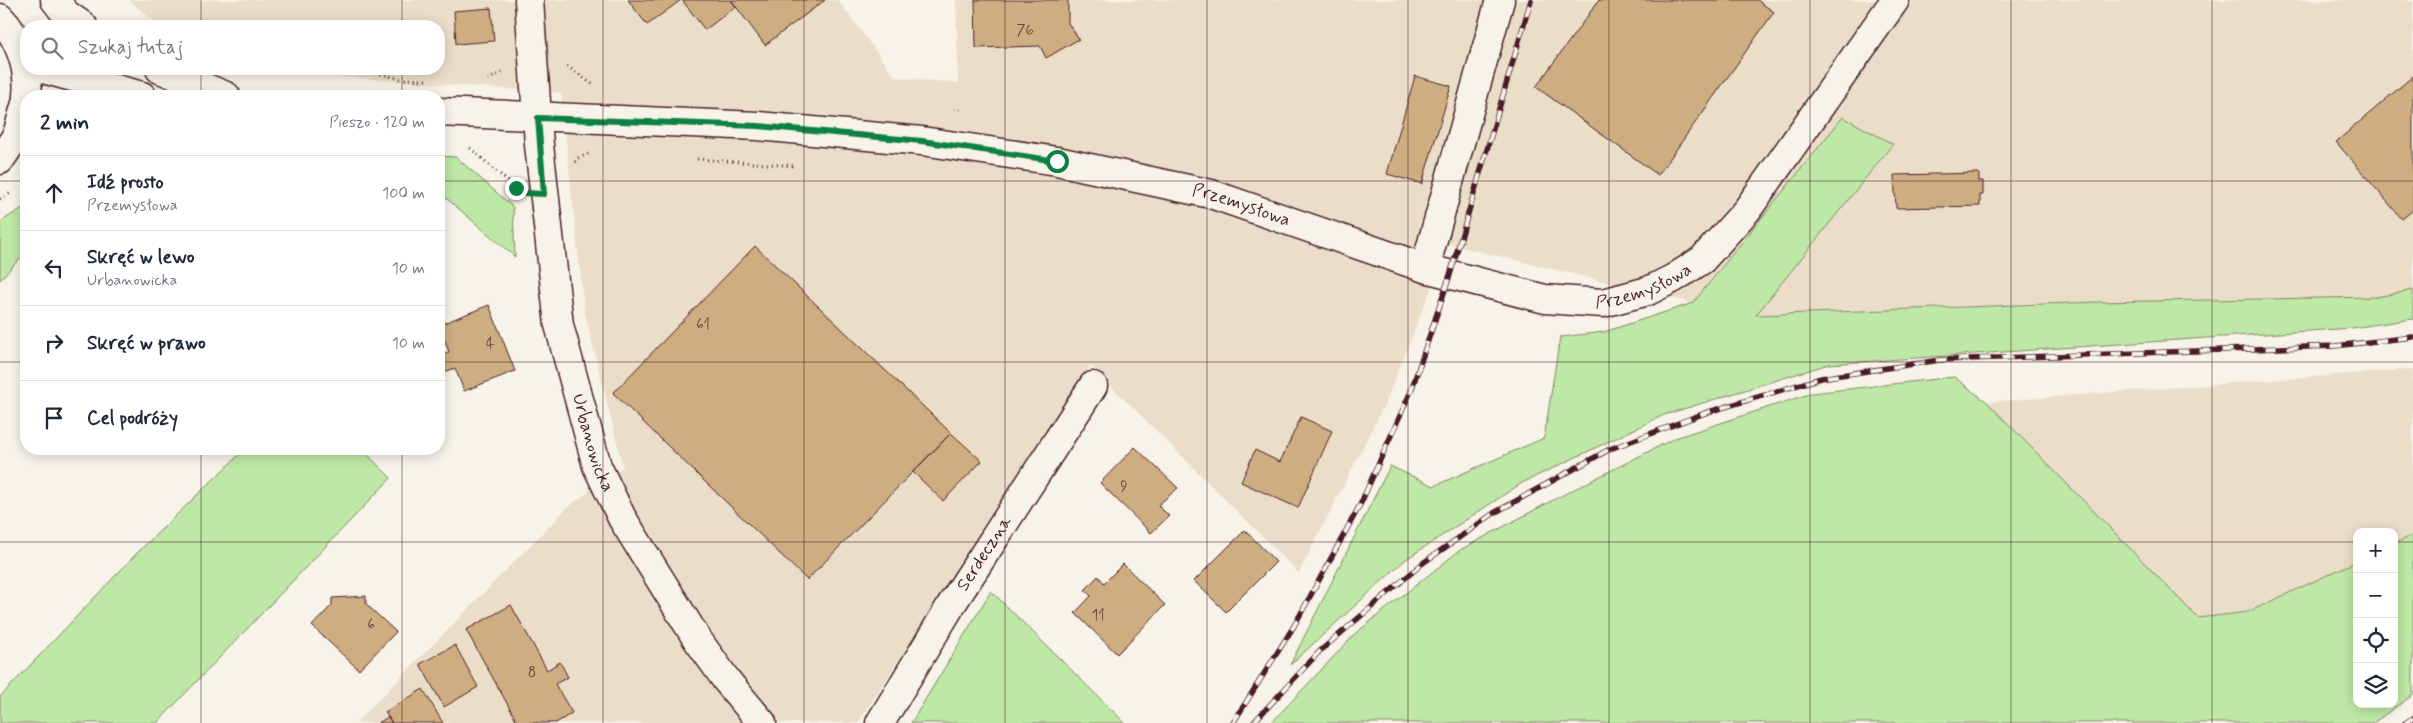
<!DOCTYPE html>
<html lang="pl">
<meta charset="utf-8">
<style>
body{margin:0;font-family:Mynerve,sans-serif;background:#f6f6f7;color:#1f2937}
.controls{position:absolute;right:15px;bottom:15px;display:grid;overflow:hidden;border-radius:10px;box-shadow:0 2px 12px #0003}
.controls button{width:45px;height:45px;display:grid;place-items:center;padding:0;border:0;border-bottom:1px solid #e0e1e3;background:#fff;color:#1f2937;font:25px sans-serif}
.stop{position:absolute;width:15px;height:15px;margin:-11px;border:4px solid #0b8043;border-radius:50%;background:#fff}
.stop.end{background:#0b8043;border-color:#fff;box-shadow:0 1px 5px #0008}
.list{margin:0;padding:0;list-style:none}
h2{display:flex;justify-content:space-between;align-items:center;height:65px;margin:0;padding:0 20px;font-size:21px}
h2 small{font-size:16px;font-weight:400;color:#747a83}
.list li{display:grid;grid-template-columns:32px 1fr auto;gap:15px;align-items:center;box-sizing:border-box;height:75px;padding:0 20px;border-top:1px solid #e0e1e3}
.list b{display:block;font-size:19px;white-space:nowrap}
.list p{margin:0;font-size:16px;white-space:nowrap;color:#747a83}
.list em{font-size:16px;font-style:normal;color:#747a83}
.icon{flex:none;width:28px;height:28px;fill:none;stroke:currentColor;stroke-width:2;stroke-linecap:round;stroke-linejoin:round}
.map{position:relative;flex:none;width:2413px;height:723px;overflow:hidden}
.search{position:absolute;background:#fff;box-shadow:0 2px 12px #0003;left:20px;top:20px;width:425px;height:55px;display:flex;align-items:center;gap:12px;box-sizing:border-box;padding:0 18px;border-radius:20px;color:#747a83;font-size:19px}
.panel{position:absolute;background:#fff;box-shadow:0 2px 12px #0003;left:20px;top:90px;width:425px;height:365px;border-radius:20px}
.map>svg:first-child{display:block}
.built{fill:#ebdec9}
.green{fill:#bde8a5;stroke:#848468}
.building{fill:#ceae81;stroke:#4a1f2b}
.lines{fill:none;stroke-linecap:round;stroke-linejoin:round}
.minor-casing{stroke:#4a1f2b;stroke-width:31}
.path{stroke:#4a1f2b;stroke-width:3;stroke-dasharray:1 4;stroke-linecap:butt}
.minor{stroke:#f7f3e8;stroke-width:28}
.rail-casing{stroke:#4a1f2b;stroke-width:5.5}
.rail{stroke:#f7f3e8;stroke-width:4;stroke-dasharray:11;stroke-linecap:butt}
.route{stroke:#0b8043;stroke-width:6}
.grid{fill:none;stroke:#4a1f2b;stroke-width:1;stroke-opacity:0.55}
.labels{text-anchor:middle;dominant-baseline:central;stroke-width:4;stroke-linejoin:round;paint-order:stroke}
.number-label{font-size:15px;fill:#6b4340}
.street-label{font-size:18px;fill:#4a1f2b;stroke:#f7f3e8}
</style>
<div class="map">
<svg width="2413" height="723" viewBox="0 0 2413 723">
<rect width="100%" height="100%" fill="#f7f3e8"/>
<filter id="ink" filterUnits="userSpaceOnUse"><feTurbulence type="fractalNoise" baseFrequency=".02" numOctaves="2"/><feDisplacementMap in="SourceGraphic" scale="10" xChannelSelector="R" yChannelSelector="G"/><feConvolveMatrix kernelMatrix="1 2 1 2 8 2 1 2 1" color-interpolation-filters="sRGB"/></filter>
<g filter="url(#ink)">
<path class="built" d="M129,0H838L895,77L958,83L956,0H2413V290L2376,297L2096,302L1756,315L1893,144L1843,118L1693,303L1449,244L1384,406L1299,573L1091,366L858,723H356L569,506L623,467L584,310L561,93L238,69H439V26H160Z
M2413,369V535L2394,544V532H2357V561L2248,612L2198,619L1987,402Z"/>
<path class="green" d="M1843,117L1893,144L1756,315L2096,302L2376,297L2413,290V319L2352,328L1829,364L1664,415L1522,483L1405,560L1290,665L1390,466L1434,486L1544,438L1560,337L1604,332L1693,303Z
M439,156L456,157L513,207L515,257L439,192Z
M26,206V252L0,280V222Z
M1954,377L1987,402L2198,618L2248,612L2357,561V704H2394V544L2413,535V695L2373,723H1271L1357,632L1460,550L1555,499L1675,438L1812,393Z
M245,449H362L391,478L157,723H0V697L138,552Z
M991,591L1125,723H911Z"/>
<path class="building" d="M628,0H681L647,25Z
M682,0H731L736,6L705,30Z
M731,0H825L765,45Z
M975,0H1068V23L1079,39L1046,58L1040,46L976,48Z
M1599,0H1757L1774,12L1658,175L1536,87Z
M491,8L494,41L456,44L454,11Z
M1415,76L1451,86L1422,184L1387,174Z
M2413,76V210L2402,219L2336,142Z
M1979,173V181H1983V195H1980V206L1896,208L1894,175Z
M755,246L951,433L807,580L613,393Z
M489,305L515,371L464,391L455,368L445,372L439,356L449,352L439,325Z
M1301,417L1332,431L1298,508L1241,482L1255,450L1280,462Z
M951,433L982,461L943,501L913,472Z
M1135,447L1178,488L1158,505L1169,516L1151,533L1100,483Z
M1245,530L1276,562L1226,612L1194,581Z
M1123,564L1165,605L1117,654L1075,613L1091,596L1085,590L1098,576L1104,583Z
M366,596V604L396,632L359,670L312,626L332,605V598Z
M511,605L547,670L560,662L568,677L555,684L572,713L556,723H518L466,630Z
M455,645L478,687L444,707L420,664Z
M423,689L443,723H392L385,712Z
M388,717L392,723H378Z"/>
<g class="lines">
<g class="minor-casing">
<g id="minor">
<path d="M55,0L66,14L83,26"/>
<path id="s1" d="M529,0L539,145L559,325L597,466L622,518L697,639L727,681L762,723"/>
<path d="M0,18C19,37 30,69 27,96"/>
<path d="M43,69L142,96"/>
<path d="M160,69L226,96"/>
<path id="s2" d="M439,112L758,126L922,141L1057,161L1211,194L1425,268L1545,299L1603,303L1648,291L1674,278L1702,260L1747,210L1895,0"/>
<path d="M0,160L17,135L26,103"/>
<path d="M1425,268L1500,0"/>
<path id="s3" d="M880,723L953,602L1093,386"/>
</g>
</g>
<path class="path" d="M567,66L592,84
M361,69L401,79L429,80
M488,80L502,72
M954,110L964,111
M470,148L510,183
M697,159L796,166
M575,162L578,158L591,153
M0,199L11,193"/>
<use href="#minor" class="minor"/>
<g class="rail-casing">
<path id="rail" d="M1233,723L1294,626L1360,505L1411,391L1450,275L1531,0
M1253,723L1320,651L1423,563L1494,513L1610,449L1705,413L1821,378L1940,360L2335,346L2413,337
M2405,723L2413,718"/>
</g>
<use href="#rail" class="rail"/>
</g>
</g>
<g class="lines" filter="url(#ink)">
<path class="route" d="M516,188L525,193L544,194L538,118L758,126L922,141L1057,161"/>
</g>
<path class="grid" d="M201,0V26M402,0V26M603,0V723M804,0V723M1005,0V723M1207,0V723M1408,0V723M1609,0V723M1810,0V723M2011,0V723M2212,0V723M201,69V96M402,69V96M0,181H26M439,181H2413M0,362H26M439,362H2413M201,449V723M402,449V723M0,542H2357M2394,542H2413"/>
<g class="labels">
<g class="number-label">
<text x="1025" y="31">76</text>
<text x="703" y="325">61</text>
<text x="490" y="344">4</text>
<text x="1124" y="487">9</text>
<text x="1098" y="616">11</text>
<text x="371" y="625">6</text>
<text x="532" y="673">8</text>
</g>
<g class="street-label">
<text stroke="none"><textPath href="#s2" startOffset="810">Przemysłowa</textPath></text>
<text stroke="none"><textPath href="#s2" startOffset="1230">Przemysłowa</textPath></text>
<text stroke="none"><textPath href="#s1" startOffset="449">Urbanowicka</textPath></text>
<text stroke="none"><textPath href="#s3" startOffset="199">Serdeczna</textPath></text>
</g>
</g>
</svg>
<div class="controls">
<button>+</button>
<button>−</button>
<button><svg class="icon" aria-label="locate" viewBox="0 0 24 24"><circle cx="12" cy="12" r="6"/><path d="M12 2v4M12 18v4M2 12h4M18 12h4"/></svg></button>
<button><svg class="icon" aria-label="layers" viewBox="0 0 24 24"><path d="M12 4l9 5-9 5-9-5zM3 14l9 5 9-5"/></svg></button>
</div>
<div class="stop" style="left:1057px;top:161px"></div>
<div class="stop end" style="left:516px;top:188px"></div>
<div class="search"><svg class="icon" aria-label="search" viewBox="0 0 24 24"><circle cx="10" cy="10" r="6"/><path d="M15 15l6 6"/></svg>Szukaj tutaj</div>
<section class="panel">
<h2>2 min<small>Pieszo · 120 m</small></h2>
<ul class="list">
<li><svg class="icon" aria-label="ahead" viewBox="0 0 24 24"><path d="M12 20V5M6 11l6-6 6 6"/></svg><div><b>Idź prosto</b><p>Przemysłowa</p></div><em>100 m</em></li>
<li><svg class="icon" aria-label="left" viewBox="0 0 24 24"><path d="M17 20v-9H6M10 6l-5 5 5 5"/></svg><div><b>Skręć w lewo</b><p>Urbanowicka</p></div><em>10 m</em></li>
<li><svg class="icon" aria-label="right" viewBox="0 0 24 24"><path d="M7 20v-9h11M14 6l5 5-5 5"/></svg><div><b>Skręć w prawo</b></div><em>10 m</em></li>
<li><svg class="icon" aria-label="arrive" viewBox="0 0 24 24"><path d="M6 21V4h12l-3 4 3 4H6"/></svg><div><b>Cel podróży</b></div></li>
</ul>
</section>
</div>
